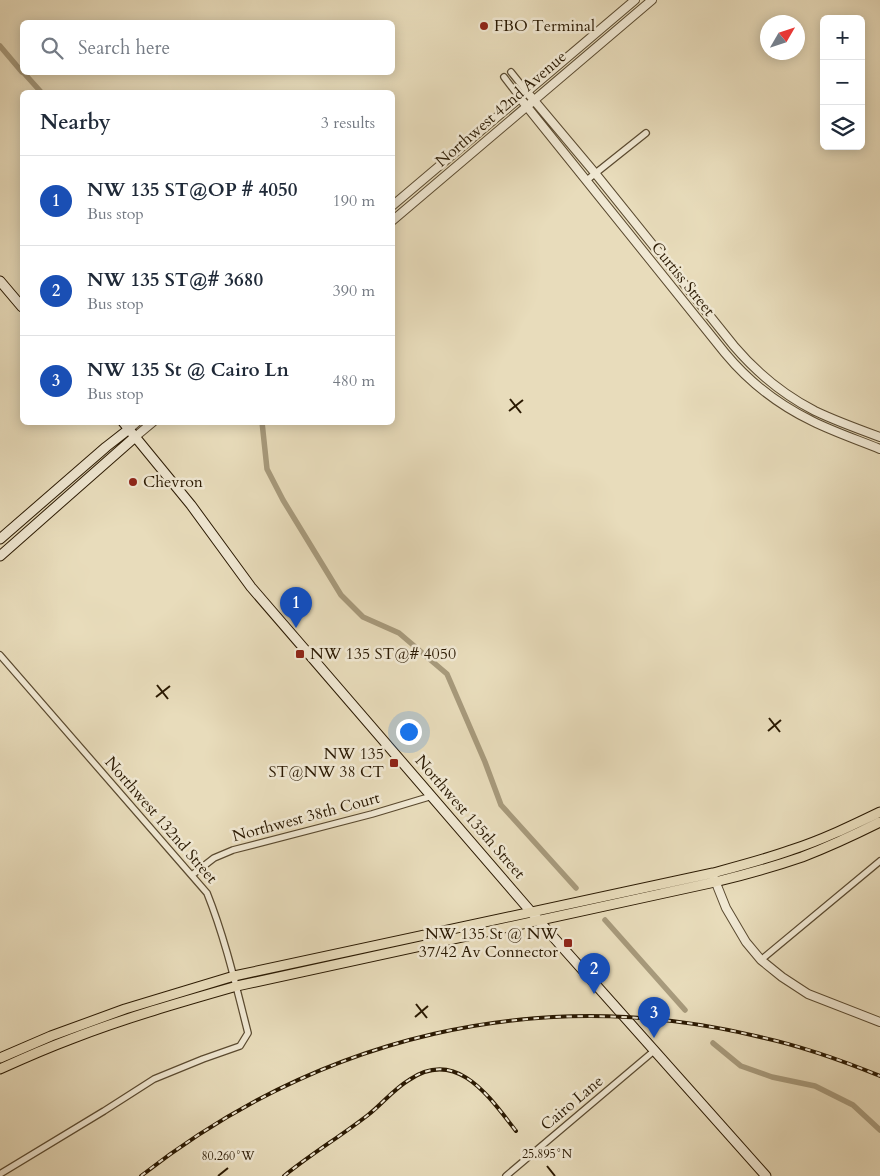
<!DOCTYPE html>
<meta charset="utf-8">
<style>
body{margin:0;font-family:Cardo,serif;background:#f2f2f3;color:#1f2937}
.controls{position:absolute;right:15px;top:15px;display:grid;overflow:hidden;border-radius:8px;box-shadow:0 2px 12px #0003}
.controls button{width:45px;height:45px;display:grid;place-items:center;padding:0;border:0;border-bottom:1px solid #e0e1e3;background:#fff;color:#1f2937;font:25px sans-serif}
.compass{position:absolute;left:760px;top:15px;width:45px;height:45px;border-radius:50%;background:#fff;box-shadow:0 2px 12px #0003;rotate:51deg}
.you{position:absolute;left:408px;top:731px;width:18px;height:18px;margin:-12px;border:4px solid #fff;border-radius:50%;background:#1a73e8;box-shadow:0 0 0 8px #1a73e833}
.badge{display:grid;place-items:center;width:32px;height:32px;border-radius:50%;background:#8f2418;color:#fff;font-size:16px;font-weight:700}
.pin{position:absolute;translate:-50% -41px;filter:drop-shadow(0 1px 2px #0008)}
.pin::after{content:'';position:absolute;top:26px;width:18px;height:15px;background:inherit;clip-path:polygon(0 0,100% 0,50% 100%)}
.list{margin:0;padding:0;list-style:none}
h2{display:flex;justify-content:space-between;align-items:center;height:65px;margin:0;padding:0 20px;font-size:21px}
h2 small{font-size:16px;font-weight:400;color:#747a83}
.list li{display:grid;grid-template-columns:32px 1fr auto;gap:15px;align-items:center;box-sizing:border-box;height:90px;padding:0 20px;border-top:1px solid #e0e1e3}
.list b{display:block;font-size:19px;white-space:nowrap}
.list p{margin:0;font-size:16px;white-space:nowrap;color:#747a83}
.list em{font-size:16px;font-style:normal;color:#747a83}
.icon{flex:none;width:28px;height:28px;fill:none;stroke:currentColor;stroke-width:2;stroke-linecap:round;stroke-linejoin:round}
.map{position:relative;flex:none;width:880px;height:1176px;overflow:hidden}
.search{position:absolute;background:#fff;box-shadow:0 2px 12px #0003;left:20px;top:20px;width:375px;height:55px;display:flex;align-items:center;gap:12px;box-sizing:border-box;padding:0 18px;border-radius:8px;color:#747a83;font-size:19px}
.panel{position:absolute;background:#fff;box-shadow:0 2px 12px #0003;left:20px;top:90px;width:375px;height:335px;border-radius:8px}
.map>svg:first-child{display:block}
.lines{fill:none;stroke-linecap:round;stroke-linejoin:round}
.canal{stroke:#a79a7c;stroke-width:5.5}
.minor-casing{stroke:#5a4a30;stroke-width:8}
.tertiary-casing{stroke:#5a4a30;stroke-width:10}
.secondary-casing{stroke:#2a1902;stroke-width:11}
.primary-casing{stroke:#2a1902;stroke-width:11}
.minor{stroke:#f0e8d3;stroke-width:5.5}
.tertiary{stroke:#f0e8d3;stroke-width:8}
.secondary{stroke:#f0e8d3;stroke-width:9}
.primary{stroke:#e8dcbb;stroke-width:9}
.rail-casing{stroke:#2a1902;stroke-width:4}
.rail{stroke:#f0e8d3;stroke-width:2;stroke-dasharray:5.5;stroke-linecap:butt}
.ticks{fill:none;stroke:#2a1902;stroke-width:2}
.poi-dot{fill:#8f2418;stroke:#f0e8d3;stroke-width:2}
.labels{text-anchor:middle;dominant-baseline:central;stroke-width:5;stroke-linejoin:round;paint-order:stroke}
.poi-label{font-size:16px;fill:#2a1902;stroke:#f0e8d3;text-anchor:start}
.street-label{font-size:16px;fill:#2a1902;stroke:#f0e8d3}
.ticks-label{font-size:12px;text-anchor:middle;fill:#2a1902;stroke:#f0e8d3;stroke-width:5;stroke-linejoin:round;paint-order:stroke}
</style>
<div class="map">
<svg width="880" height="1176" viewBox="0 0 880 1176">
<rect width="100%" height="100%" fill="#e8dcbb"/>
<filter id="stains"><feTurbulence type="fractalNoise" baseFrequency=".004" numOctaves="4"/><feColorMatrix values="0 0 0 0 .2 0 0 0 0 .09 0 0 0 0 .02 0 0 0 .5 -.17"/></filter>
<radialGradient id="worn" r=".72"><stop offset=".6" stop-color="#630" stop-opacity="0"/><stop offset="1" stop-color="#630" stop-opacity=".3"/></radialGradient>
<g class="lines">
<path class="canal" d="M0,46L22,72
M23,72L41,92
M262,422L267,469L283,500L341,595L363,617L399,633L447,674L485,762L501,805L576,888
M605,920L685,1010
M713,1043L741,1066L772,1077L815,1086L853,1105L880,1130"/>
<g class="minor-casing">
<path id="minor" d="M511,72L527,92
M504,77L520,98
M587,180L646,133
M0,655L207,893C225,938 236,986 248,1033L240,1046L203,1059L154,1079L104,1111L0,1174
M192,875L214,858L233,850L372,814L432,796
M761,960L880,861
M506,1176L655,1050"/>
</g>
<g class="tertiary-casing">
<path id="tertiary" d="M527,92L595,173L734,346C757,373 784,395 815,411C836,421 858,429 880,437
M520,98L725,353C749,382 779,405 812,421C834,432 858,440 880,449
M392,206L635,0
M392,221L652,0
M129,429L137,422
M135,437L153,422
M714,878L726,908L746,942L761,960L782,977L808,994L880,1022"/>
</g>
<g class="secondary-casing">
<path id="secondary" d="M0,281L22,307
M123,422L191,505L251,587L539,921L766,1176
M0,539L106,447L129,429
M0,556L135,437"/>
</g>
<g class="primary-casing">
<path id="primary" d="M0,1058L51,1036L125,1009L234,976L713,873C739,866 766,859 791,850C822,840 851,826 880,812
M0,1069C24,1058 47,1048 71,1039C125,1018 181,1002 237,986L715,882C744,875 773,867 802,857C828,847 854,835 880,822"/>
</g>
<use href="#minor" class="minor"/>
<use href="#tertiary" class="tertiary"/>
<use href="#secondary" class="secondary"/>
<use href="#primary" class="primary"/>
<g class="rail-casing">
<path id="rail" d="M141,1176C320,1036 538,983 760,1037C801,1046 841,1060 880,1076
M284,1176C311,1154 341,1136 368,1115C382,1104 394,1089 409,1080C457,1047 490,1098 516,1131"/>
</g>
<use href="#rail" class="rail"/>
</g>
<path class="ticks" d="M510,399L521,413M509,411L523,400M157,685L168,699M156,697L170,686M769,718L780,732M768,731L781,720M416,1004L427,1018M415,1017L428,1006M547,1166L555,1176M218,1176L228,1168"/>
<g class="poi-dot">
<circle cx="484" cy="26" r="5"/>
<circle cx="133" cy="482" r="5"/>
<rect x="295" y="649" width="10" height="10" rx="2.5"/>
<rect x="389" y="758" width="10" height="10" rx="2.5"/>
<rect x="563" y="938" width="10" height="10" rx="2.5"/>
</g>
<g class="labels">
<g class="poi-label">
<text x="494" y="26">FBO Terminal</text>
<text x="143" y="482">Chevron</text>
<text x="310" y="654">NW 135 ST@# 4050</text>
<text x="384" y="754" text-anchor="end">NW 135<tspan x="384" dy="18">ST@NW 38 CT</tspan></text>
<text x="558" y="934" text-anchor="end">NW 135 St @ NW<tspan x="558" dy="18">37/42 Av Connector</tspan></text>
</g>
<g class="street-label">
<text transform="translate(501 109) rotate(-41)">Northwest 42nd Avenue</text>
<text transform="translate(683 279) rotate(51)">Curtiss Street</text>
<text transform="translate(306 817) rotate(-15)">Northwest 38th Court</text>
<text transform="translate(470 817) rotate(49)">Northwest 135th Street</text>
<text transform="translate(161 820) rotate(49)">Northwest 132nd Street</text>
<text transform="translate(572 1103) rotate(-40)">Cairo Lane</text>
</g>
</g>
<g class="ticks-label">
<text x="547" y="1158">25.895°N</text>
<text x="228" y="1160">80.260°W</text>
</g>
<rect width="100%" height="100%" filter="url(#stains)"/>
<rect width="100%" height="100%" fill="url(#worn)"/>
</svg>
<div class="controls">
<button>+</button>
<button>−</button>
<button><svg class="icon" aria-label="layers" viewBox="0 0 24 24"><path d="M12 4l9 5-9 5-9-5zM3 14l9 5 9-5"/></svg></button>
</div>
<svg class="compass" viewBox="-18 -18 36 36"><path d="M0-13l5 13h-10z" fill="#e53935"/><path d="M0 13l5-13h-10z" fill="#747a83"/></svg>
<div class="you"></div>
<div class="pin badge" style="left:296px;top:628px;background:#1a4fb4">1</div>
<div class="pin badge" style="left:594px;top:994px;background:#1a4fb4">2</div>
<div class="pin badge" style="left:654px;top:1038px;background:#1a4fb4">3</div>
<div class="search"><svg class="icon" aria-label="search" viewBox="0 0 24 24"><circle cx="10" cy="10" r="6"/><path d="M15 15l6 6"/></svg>Search here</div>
<section class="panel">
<h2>Nearby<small>3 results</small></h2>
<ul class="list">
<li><span class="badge" style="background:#1a4fb4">1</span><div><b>NW 135 ST@OP # 4050</b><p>Bus stop</p></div><em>190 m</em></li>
<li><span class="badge" style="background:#1a4fb4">2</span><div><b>NW 135 ST@# 3680</b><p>Bus stop</p></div><em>390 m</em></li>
<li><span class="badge" style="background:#1a4fb4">3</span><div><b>NW 135 St @ Cairo Ln</b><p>Bus stop</p></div><em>480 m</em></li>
</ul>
</section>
</div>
